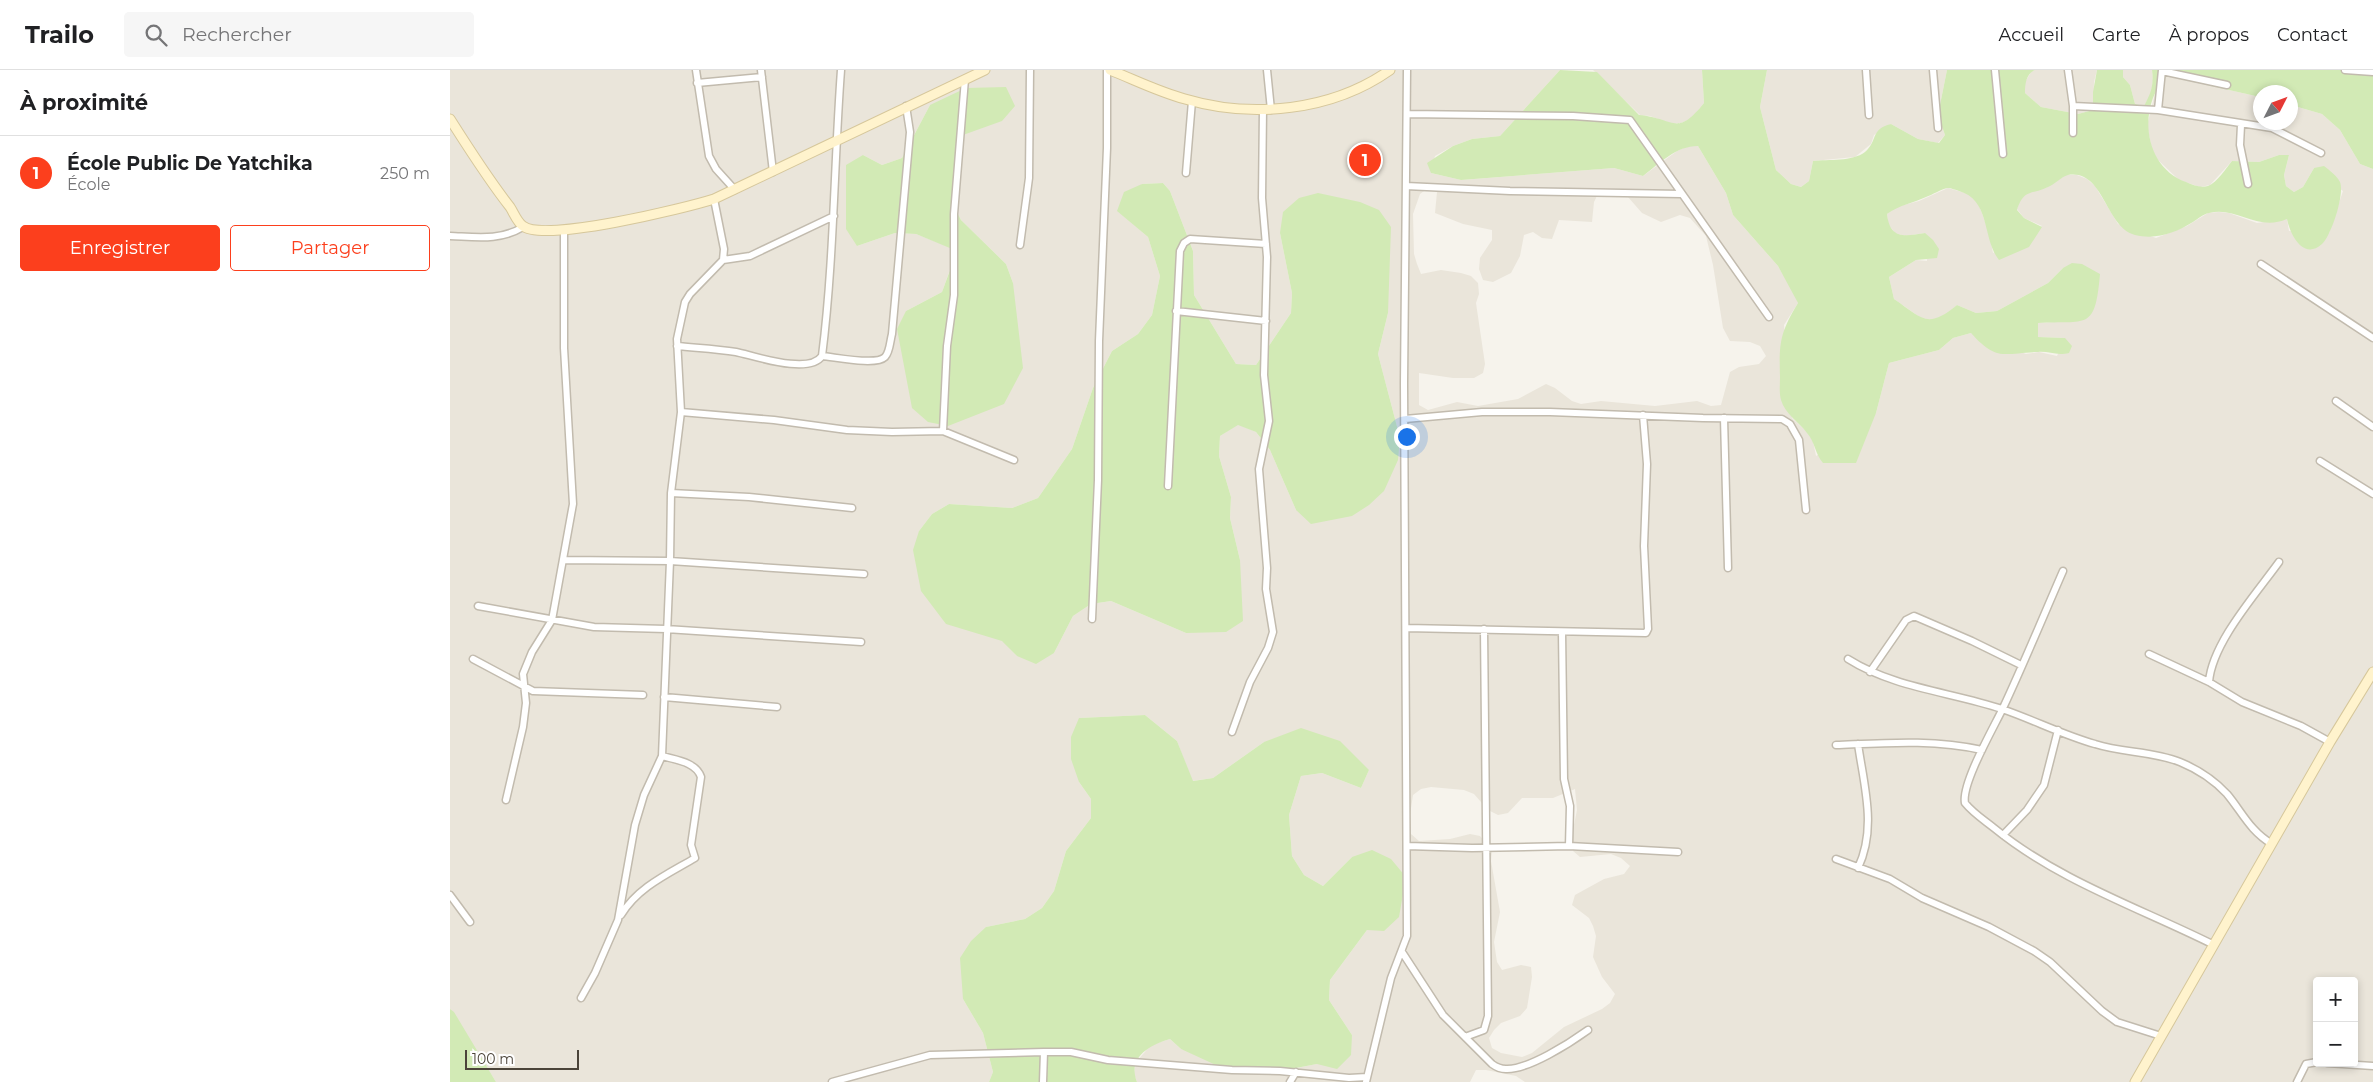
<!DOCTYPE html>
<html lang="fr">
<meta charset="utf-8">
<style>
body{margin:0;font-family:Montserrat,sans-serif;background:#f6f6f6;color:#202124}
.controls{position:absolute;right:15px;bottom:15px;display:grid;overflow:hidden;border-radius:5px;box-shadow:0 2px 8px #0003}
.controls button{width:45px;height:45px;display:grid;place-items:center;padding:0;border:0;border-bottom:1px solid #e0e0e0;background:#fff;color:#202124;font:25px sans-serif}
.compass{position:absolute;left:1803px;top:15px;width:45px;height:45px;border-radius:50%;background:#fff;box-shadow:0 2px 8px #0003;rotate:48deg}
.scale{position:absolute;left:15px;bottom:12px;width:114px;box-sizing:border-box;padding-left:5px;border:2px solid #4b4439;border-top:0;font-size:14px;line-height:18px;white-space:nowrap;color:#4b4439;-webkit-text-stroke:4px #fff;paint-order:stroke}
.you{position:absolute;left:956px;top:366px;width:18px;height:18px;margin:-12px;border:4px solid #fff;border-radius:50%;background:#1a73e8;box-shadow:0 0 0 8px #1a73e833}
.badge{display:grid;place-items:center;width:32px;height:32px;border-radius:50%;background:#fc3f1d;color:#fff;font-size:16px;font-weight:700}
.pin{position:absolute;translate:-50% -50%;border:2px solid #fff;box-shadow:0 1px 5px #0006}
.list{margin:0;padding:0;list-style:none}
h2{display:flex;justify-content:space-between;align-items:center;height:65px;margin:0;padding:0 20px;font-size:21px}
h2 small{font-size:16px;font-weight:400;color:#757577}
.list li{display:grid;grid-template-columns:32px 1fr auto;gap:15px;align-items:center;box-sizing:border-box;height:75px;padding:0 20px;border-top:1px solid #e0e0e0}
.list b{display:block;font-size:19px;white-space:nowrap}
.list p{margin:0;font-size:16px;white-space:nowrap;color:#757577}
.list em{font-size:16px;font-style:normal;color:#757577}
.actions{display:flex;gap:10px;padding:15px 20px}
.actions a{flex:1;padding:11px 0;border:1px solid #fc3f1d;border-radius:5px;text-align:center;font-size:18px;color:#fc3f1d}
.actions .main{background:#fc3f1d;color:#fff}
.icon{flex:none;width:28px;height:28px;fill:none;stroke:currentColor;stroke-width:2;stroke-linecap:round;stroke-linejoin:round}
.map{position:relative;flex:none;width:1923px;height:1012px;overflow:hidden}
header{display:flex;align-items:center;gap:30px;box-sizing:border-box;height:70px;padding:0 25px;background:#fff;border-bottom:1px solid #e0e0e0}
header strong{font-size:24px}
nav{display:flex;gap:28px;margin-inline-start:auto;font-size:18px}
.search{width:350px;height:45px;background:#f6f6f6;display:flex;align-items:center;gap:12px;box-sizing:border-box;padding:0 18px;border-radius:5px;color:#757577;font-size:19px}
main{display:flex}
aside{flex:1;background:#fff}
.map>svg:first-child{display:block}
.residential{fill:#eae5da;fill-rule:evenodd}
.green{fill:#d2eab5}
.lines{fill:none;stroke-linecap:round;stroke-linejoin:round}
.minor-casing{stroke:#c2bbae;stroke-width:9}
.secondary-casing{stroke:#d6c79b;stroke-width:11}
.minor{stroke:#fff;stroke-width:6}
.secondary{stroke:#fff3cd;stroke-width:9}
</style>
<header>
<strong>Trailo</strong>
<div class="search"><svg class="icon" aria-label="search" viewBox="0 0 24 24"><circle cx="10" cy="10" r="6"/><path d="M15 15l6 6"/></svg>Rechercher</div>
<nav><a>Accueil</a><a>Carte</a><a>À propos</a><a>Contact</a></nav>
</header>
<main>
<aside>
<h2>À proximité<small></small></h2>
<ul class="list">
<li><span class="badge">1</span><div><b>École Public De Yatchika</b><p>École</p></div><em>250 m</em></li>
</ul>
<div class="actions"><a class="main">Enregistrer</a><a>Partager</a></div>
</aside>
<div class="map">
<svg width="1923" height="1012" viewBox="0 0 1923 1012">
<rect width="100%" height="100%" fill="#f6f3ec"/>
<path class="residential" d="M0,0H1110L1050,66L1022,69L1003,76L985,86L981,103L1011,110L1164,98L1193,106L1227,81L1238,76H1248L1276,123L1283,145L1328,196L1344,223L1348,233L1334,255L1342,348L1357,362L1363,371L1366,386L1426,343L1439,293L1489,280L1503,268L1521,263L1576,284L1589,282L1607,286L1615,268L1588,267V253L1605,252L1613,198L1598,213L1547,241L1526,243L1507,235L1492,248L1482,250L1471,248L1444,229L1439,207L1466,190L1477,191L1475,163L1455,166L1445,163L1438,154L1437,144L1446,137L1469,131L1498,118L1519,124L1527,130L1539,162L1543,183L1592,156L1574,148L1567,139L1570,130L1577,123L1597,117L1616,105H1627L1637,109L1645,116L1668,154L1706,168L1737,156L1758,143L1769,142L1779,143L1807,153L1837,149L1839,161L1879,163L1893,121L1864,98L1853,117L1844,122L1836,116L1834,105L1839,85H1829L1809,92L1782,91L1760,115L1750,117L1729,110L1707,89L1702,79L1697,56L1705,23L1710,14L1717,6L1810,27V52H1840L1841,35L1872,44L1890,60L1910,94L1923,99V1012H1075L1066,1006L1036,1000H1026L1020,1012H687L684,1004L686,992L701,975L720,969L731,979L830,1001L867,994L902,965L879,930L880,910L917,860L902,787L873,816L854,805L842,786L839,745L851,706L872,703L911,718L919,700L814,672L763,708L742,711L727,671L695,645L629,648V712L641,729V748L616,781L604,821L592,838L575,849L536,857L513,929L533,963L543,1002L539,1012H46L0,939ZM480,35L509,107L501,130L511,150L556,194L563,213L456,241L492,222L507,180L466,164L445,163L407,176L413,85L432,95L452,88ZM713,113L720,121L743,181L744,225L786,294L806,295L841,243L842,223L830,163L938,243L928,284L950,368L846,440L820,380L806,362L788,354L770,366L769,386L781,427L780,448L790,490L736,563L661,531L641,534L623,546L604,583L567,586L553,571L469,461L482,444L499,434L562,438L588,428L622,379L643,318L662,281L688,264L702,245L710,206L698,167L668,141L692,114ZM978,118L987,122L985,143L1013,154L1042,160V170L1030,188L1029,199L1033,210L1043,212L1061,203L1070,186L1074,165L1083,162L1092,168L1102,169L1109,150L1142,152L1144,132L1149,122L1158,120L1169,121L1178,127L1192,143L1211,152L1230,145L1240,148L1256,166L1263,195L1273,258L1280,271L1300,272L1310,276L1316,286L1309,294L1289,297L1280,302L1271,335L1261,336L1247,331L1205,336L1151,331L1131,334L1122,331L1105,318L1096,314L1068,329L1028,336L1007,332L978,340L969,335V303L1003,308H1024L1033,303L1035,294L1026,233L1029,224L1028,213L1021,206L1011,203L991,200L971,204L967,194L964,184L963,144L970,124ZM981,717L1014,720L1024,724L1038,740L1048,745L1058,743L1072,728H1103L1125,719L1127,740L1123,760V781L1130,787L1161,784L1171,788L1180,796L1174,804L1154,809L1125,825L1122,835L1139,848L1143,856L1146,866L1143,887L1152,907L1165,924L1160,933L1152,939L1114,957L1082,983L1072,987L1051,983L1042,978L1039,968L1044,960L1051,953L1070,946L1077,938L1082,907L1081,897L1071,895L1052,900L1047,892L1044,872L1050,842L1041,791L1042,780L1030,766L1020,764L1000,769L969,771L961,764L960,745L963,725L971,719ZM1867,911H1904V993H1867Z
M1143,0H1252L1254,33L1241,49L1231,53L1221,54L1200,46L1190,45Z
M1317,0H1497L1488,45L1495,65L1488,73L1468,69L1441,54L1424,65L1421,74L1405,87L1363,91L1359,111L1351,117L1341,114L1326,100L1310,37Z
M1585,0H1647L1644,12L1643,40L1628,44L1591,37L1575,23V12L1581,2Z
M1673,0H1702L1703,11L1701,24L1694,36L1685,34L1680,15L1673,7Z"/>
<path class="green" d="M1110,0L1147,2L1189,45C1225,48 1226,68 1254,33L1252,0H1317L1310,37L1326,100L1341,114L1351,117L1359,111L1363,91C1379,89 1402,92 1415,82C1428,71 1420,59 1441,54L1468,69L1489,73L1495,65L1488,45L1497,0H1585C1576,4 1575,14 1575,23L1591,37L1628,44L1643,40V22L1647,0H1673V7L1680,15L1685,34L1694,36C1701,23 1704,15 1702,0H1923V99L1910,94L1890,60L1872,44L1841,35L1840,22H1810V27L1717,6C1687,36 1693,97 1736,112C1743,115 1750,118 1758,116C1767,113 1776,98 1782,91L1809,92L1829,85H1839L1834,105L1836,116L1844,122L1853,117L1864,98L1874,96C1879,100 1887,106 1890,112C1895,124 1881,166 1872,174C1853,191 1840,164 1837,149C1807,162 1787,136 1759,143C1753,144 1748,149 1743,152C1725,163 1706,170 1685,165C1655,157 1654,99 1618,105C1611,107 1605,114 1598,117C1582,125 1574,118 1567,140L1574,148L1592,157L1579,177L1549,190C1532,169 1541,130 1509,121C1506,120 1501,118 1498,118C1491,119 1482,125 1476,127C1463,133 1449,135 1437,144C1440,170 1455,166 1475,163L1483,170L1489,179L1487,188L1466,190L1439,207L1444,229C1472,248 1477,260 1507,235L1526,243L1547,241L1598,213L1613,198L1622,193L1632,194L1650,204C1645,262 1637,250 1588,253V267L1615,268L1622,276L1619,283C1606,286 1599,281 1588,282C1553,283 1547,292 1521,263L1503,268L1489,280L1439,293L1426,343L1406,393H1373C1365,384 1365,372 1357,363C1349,352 1335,344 1331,330C1329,323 1330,314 1330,307C1329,272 1330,263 1348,233L1328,196L1283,145L1276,123L1248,76C1226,76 1210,93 1193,106L1164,98L1011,110L981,103L977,93L1003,76L1022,69L1050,66Z
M556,17L565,36L552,51L513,65L509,107L501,130L511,150L556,194L563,213L573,298L554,334L498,356L478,352L462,338L447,259L456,241L492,222L507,181L466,164L445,163L407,176L396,159V95L413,85L432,95L452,88L480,35L516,18Z
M713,113L720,121L743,181L744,225L786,294L806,295L841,243L842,223L830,163L833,142L849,128L868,123L910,132L929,140L941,157L938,243L928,284L950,368L948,390L934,421L919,435L902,446L861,454L846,440L820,380L806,362L788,355L770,366L769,386L781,427L780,448L790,490L793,551L776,562L736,563L661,531L641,534L623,546L604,583L586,594L567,586L552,571L496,554L471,521L463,480L469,461L482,444L499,434L562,438L588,428L622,379L643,318L662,281L688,264L702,245L710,206L698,167L667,141L674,122L692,114Z
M695,645L727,671L743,711L763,708L814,672L851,658L890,671L919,700L911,718L872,703L851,706L839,745L842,786L854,805L873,816L902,787L922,780L941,789L956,807L949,847L934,861L917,860L880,910L879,930L902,965L901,985L887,999L867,994L830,1001L768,996L731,979L720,969C700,975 677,987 687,1012H539L543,1002L533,963L513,929L510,888L521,871L536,857L575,849L592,838L604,821L616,781L641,748V729L629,712L621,689V667L629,648Z
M0,939L4,942L46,1012H0Z"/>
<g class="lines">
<g class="minor-casing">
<path id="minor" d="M246,0L259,86L266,99L285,120
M311,0L323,102
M817,0L821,40
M1416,0L1419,45
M1483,0L1488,58
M1545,0L1553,84
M1618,0L1623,36V63
M1895,0L1923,2
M1712,1L1777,15
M247,13L312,7
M1623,36L1708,40L1822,58L1871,83
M1708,40L1712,0
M957,44L1123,46L1180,50L1319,247
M1791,55L1790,75L1798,114
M736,103L742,31
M956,116L1060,121L1231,124
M0,166C26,167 50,171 73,157
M570,175L579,108L580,0
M273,190L300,186L384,146
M1811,194L1923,268
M726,241L816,251
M227,276C247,278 267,279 286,282C305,286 359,305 372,286C384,191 384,95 391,0
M372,286C385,287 426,296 435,287C440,282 440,271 442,264L460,62L456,36
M1886,331L1923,357
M231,342L324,350L397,360L442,362L493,361L564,390
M1274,348L1278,498
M955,349L1032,342H1100L1253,348L1332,349L1340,354L1349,370L1356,440
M493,361L497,276L504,225V144L515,9
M1870,391L1923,424
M718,416L730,181L734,173L740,169L816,174
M221,423L299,427L402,438
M113,490L220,491L414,504
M1613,501C1593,547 1574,593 1553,638C1544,657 1511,714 1515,733C1523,743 1534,750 1544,758C1609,811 1690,838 1764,875
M28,536L144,557L216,559L411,572
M642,549L648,410L649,271L657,78V0
M956,558L1196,563L1198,559L1194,476L1197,394L1193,345
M1112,562L1114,709L1120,736L1119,776
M1699,584L1759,612L1792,632L1851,656L1880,672
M23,589L83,621L193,625
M1398,589C1444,618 1501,622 1552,639C1584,650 1613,665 1645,674C1673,683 1702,681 1730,692C1747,699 1764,710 1777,724C1792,742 1800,761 1822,774
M1420,602L1456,550L1464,546L1522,571L1571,595
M1759,612C1762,573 1806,524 1829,492
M214,627L327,637
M782,662L800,612L818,578L823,562L816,519L817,498L809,399L819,351L814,305L817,187L812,128L813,39
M1408,674C1414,716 1427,758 1408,798
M1386,675C1435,673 1483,669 1532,680
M56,730L73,657L76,633L73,604L82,582L102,550L123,434L114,278V160
M1553,765L1577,740L1594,715L1608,660
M957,776L1022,778L1119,776L1228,782
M1386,789L1440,809L1472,828L1539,857L1584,881L1600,892L1652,941L1667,952L1711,966
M0,825L20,852
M171,845C188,817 218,804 245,788L241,775L251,707C246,692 226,690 212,686
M952,882L993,945L1042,994C1046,997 1051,999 1056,999C1078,1000 1120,973 1138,960
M131,928L145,903L168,850L185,755L194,725L212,686L220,491L221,423L231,342L227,269L235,232L240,224L273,190L274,179L264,129
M1015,967L1034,960L1038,946L1034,559
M1877,993L1923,996
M382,1012L480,985L594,982
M593,1012L594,982H621L658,990L782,1000L830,1001L899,1008L917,1007
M840,1012L846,1002
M916,1012L941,908L957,866L954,314L957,0
M1847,1012L1856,994L1867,992"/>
</g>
<g class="secondary-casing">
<path id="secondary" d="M660,0C685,10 709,22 735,29C802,49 882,41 940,0
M0,49C19,79 38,109 60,137C64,143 67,152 73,156C93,173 236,138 264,129L535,0
M1685,1012L1880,672L1923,602"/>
</g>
<use href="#minor" class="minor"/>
<use href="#secondary" class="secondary"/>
</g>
</svg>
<div class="controls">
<button>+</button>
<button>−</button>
</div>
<svg class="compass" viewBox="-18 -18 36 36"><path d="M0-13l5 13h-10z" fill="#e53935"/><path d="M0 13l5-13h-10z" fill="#757577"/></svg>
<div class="scale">100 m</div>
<div class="you"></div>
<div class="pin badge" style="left:915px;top:90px">1</div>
</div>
</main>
